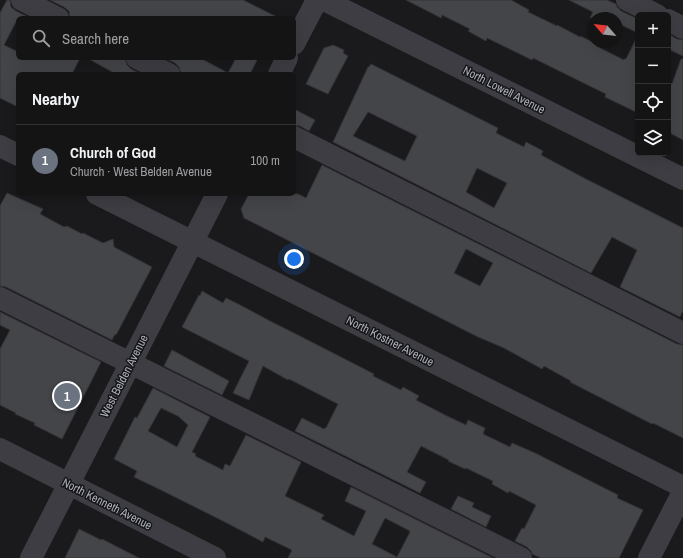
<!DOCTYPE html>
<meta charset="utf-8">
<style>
body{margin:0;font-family:"Archivo Narrow",sans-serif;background:#1d1d1e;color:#f1f3f6}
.controls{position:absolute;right:12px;top:12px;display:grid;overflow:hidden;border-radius:6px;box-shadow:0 4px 16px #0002}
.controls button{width:36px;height:36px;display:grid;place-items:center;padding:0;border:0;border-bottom:1px solid #333334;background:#141415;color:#f1f3f6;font:20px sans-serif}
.compass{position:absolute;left:587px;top:12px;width:36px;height:36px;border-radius:50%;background:#141415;box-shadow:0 4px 16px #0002;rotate:298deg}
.you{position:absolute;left:294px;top:259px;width:14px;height:14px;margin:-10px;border:3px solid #fff;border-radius:50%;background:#1a73e8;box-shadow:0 0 0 6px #1a73e833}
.badge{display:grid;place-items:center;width:26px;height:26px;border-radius:50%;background:#1a73e8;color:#fff;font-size:13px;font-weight:700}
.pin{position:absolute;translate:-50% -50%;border:2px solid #fff;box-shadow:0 1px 4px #0006}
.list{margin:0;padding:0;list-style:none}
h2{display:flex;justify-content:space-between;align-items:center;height:52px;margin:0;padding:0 16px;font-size:17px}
h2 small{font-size:13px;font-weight:400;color:#9d9ea0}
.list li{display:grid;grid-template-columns:26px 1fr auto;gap:12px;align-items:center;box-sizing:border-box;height:72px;padding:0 16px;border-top:1px solid #333334}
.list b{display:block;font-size:15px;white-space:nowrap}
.list p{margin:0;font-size:13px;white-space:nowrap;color:#9d9ea0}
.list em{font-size:13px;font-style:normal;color:#9d9ea0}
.icon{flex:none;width:22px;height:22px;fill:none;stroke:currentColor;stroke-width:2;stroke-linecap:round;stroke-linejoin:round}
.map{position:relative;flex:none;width:683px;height:558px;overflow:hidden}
.search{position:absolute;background:#141415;box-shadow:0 4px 16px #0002;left:16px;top:16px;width:280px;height:44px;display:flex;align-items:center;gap:10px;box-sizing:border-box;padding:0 14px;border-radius:6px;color:#9d9ea0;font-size:15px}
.panel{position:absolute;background:#141415;box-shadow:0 4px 16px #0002;left:16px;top:72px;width:280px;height:124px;border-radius:6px}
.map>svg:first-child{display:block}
.building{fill:#444549;stroke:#343438;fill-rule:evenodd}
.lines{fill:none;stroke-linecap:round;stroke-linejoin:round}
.minor{stroke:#3d3d43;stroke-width:22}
.labels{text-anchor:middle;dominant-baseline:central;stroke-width:3;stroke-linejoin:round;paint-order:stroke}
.street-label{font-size:12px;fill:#acb0bc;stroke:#151517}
</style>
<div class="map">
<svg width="683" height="558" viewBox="0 0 683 558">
<rect width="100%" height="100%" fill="#1a1a1c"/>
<path class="building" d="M7,0H10L11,7L16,11L30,18H18L4,45L18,52V58H29L31,59V58H80L72,74H18V107L0,98V13Z
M50,0H243L279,18H70L69,11L64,7Z
M406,0H511L529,10L528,12L557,26V25L580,37V36L597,44L596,46L624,60V59H626L638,35V113L605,97L606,94L533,58L532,60L487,38L486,41L468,31L470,29L442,15L441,18Z
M569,0H607L616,4L617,7L621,11L638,19V33L617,23V18H590L593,12Z
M668,34L677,39L683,40V56L668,49Z
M333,45L344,50L343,53L348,56L328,94L306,84L324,48Z
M87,58H125L127,65L131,69L141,74H116Z
M165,58H200L228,73L236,58H258L250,74H181L179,67L175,63Z
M681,59H683V140L668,132V82L672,84Z
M371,64L498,128L496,133L524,147L526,142L543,151L541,155L584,178L683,228V310L680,317L620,287L637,250L612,237L591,273L333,142L368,67H369ZM368,112L417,136L405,161L353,136ZM477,168L507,183L494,208L466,192Z
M294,109L315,120L309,131L300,126L294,125Z
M322,165L677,344L683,345V438L653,423L652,424L570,382L571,381L544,366L542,369L504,348L476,336L244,218L241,209L249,194H298L306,198ZM466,249L493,263L480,286L454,273Z
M7,193L43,209L40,214L64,227L67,226L82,234L83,233L103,243L113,239L114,247L152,267L116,335L115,334L112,340L6,287L0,286V206Z
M202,291L223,303L226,298L242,306L270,321L292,332L374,374L373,376L401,390L403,387L419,396L416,400L445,415L466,425L468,420L485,428L483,434L510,447L512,443L535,453L618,495L617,498L643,510L619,558H541L532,554L531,551L527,547L515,541L522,528L524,529L536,505L509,491L508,493L492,484L493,481L466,468L465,469L448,461L449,460L421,446L407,472L426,482L420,493L295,431L302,418L324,429L325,428H326L338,404L289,379L288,380L263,366L249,400L233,393L249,361L182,327L199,295L200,296Z
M0,312L101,362L62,439L34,425L35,423L15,414L16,413L0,405V349L10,330L0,325Z
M172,350L229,381L222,395L164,366Z
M153,388L210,417L192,452L196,454L195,456L223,470L225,464L230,466L246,435L301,462L285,496L324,515L321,519L354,536L366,511L345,501L351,487L493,558H288L292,550L265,537L263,542L223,521L161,490L134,477L137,471L114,459L135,417L137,418ZM161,408L178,416L188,425L177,447L148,431ZM385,518L410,531L409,532H410L397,557L372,544Z
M458,496L474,503L472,507L491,516L486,527L451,509Z
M79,529L101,540L102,539L139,558H65Z"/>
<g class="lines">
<path class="minor" d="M22,0L58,18
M324,0L683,179
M627,0L657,15
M668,20L683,28
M294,44L317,0
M137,58L169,74
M279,74L287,58
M294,137L683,333
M0,146L18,155
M97,194L683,487
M0,298L521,558
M0,449L215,558
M31,558L217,194
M649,558L683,492"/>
</g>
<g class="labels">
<g class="street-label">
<text transform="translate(504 90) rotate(27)">North Lowell Avenue</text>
<text transform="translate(390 341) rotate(27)">North Kostner Avenue</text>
<text transform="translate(124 376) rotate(-63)">West Belden Avenue</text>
<text transform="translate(107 504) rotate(27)">North Kenneth Avenue</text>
</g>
</g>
</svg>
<div class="controls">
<button>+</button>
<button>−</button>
<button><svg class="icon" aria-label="locate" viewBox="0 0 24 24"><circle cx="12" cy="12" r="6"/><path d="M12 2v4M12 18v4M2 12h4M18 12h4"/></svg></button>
<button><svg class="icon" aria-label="layers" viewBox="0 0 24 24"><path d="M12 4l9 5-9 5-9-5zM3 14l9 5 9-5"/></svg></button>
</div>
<svg class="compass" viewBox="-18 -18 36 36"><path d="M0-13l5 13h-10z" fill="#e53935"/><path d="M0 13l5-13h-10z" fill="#9d9ea0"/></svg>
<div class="you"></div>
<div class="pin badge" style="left:67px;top:396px;background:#6b7280">1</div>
<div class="search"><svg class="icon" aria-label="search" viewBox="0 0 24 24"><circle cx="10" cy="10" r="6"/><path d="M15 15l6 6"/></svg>Search here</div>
<section class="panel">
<h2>Nearby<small></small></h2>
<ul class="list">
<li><span class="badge" style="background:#6b7280">1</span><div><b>Church of God</b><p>Church · West Belden Avenue</p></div><em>100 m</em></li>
</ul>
</section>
</div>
